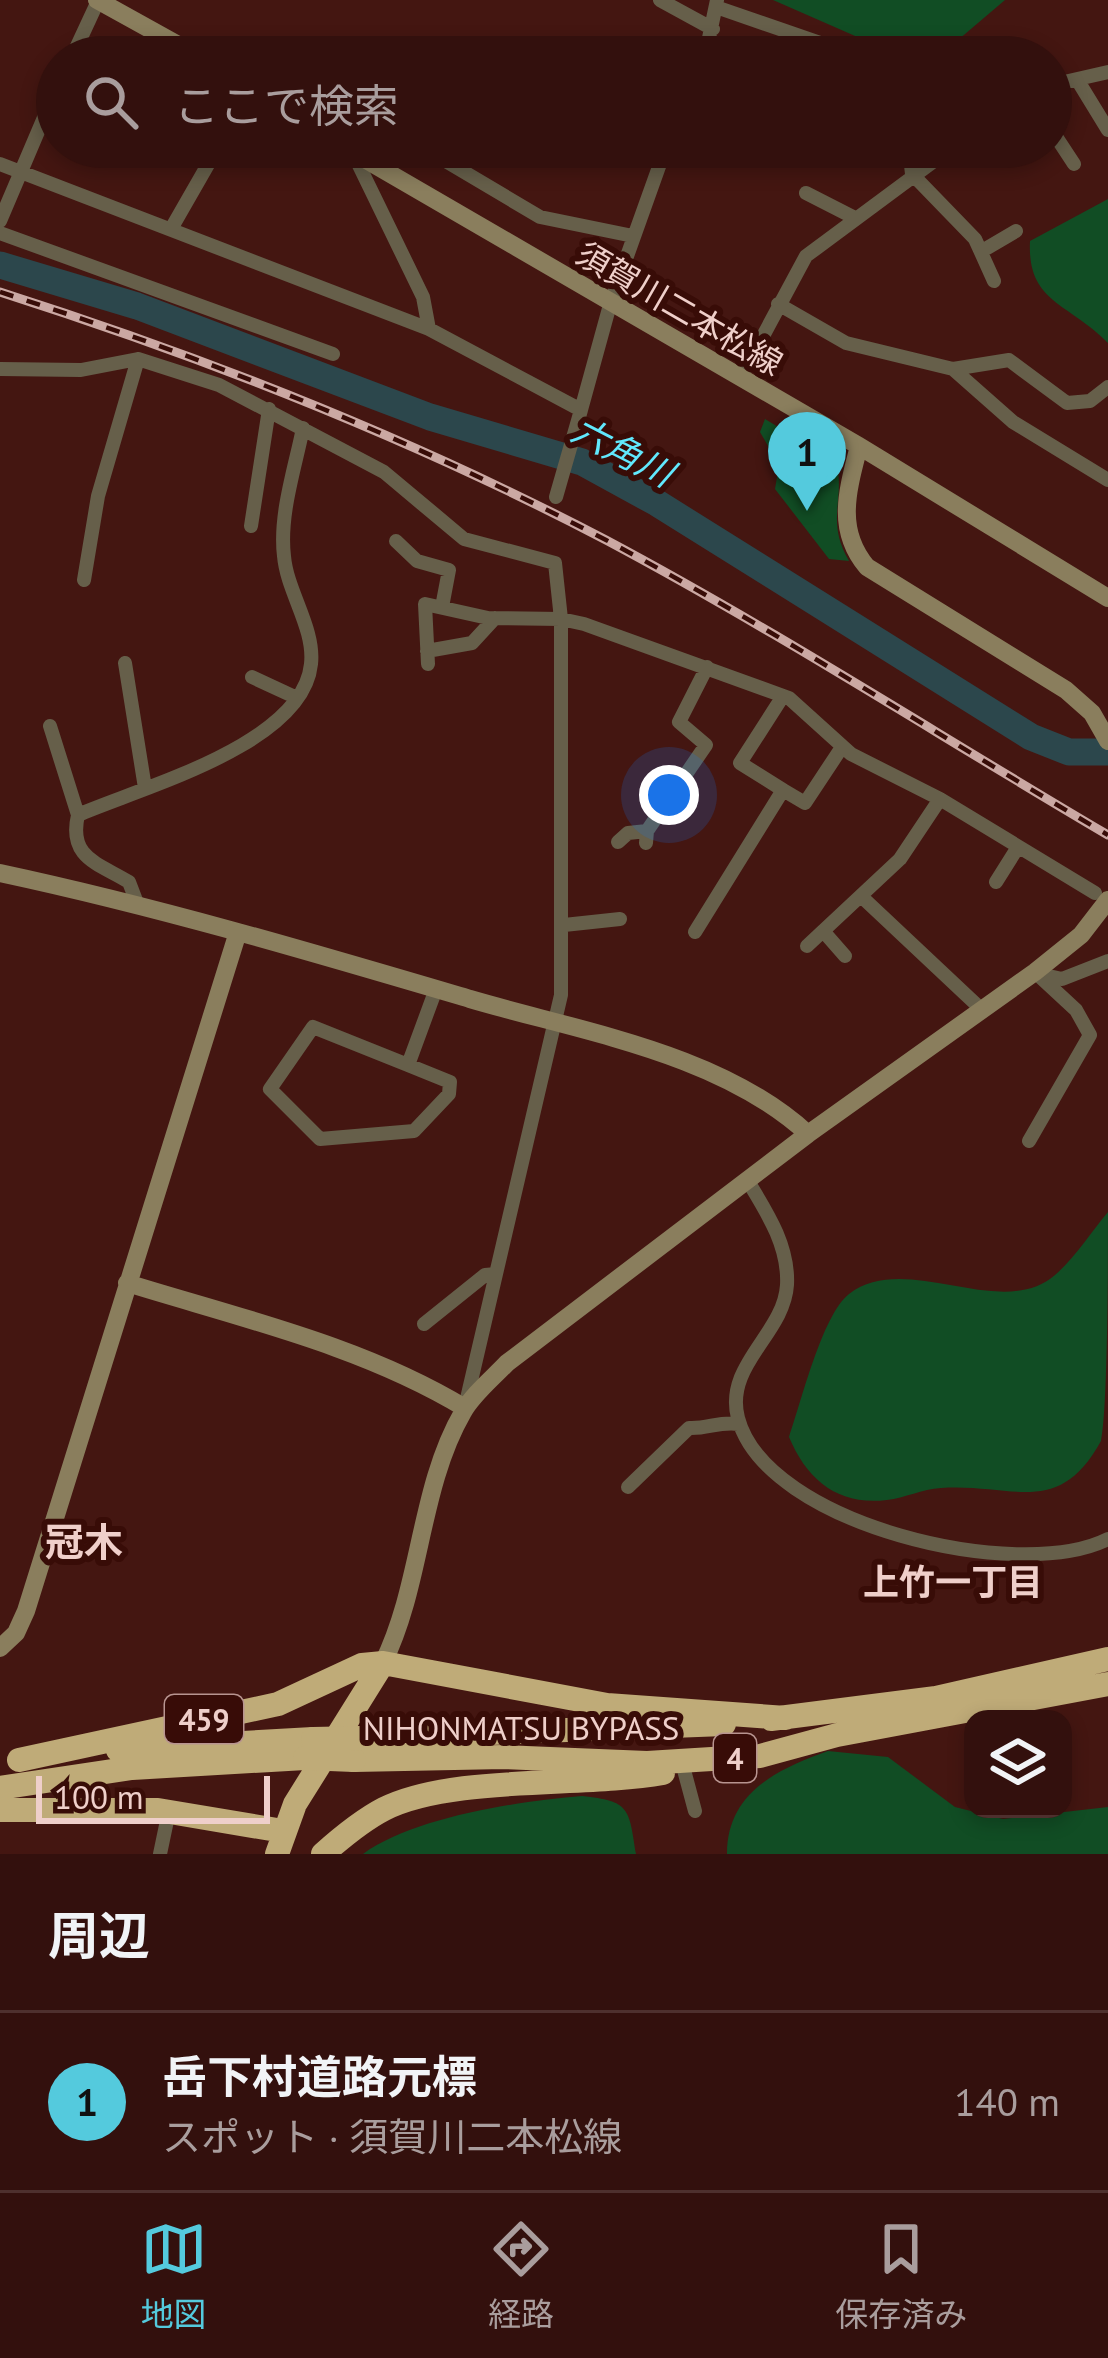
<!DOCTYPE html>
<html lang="ja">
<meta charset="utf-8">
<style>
body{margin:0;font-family:"PT Sans","Noto Sans JP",sans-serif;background:#3b1916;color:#f1f3f6}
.controls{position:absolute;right:36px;bottom:36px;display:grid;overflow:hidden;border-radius:24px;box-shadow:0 6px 18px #0003}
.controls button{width:108px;height:108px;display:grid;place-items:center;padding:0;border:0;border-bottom:3px solid #4e302e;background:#33100d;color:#f1f3f6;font:60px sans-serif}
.scale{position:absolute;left:36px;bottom:30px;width:234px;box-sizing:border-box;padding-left:12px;border:6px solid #efcfca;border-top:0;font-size:33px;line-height:42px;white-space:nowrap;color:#efcfca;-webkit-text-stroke:9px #380c07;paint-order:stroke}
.you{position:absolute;left:669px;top:795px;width:42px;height:42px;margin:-30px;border:9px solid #fff;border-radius:50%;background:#1a73e8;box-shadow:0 0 0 18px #1a73e833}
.badge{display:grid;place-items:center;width:78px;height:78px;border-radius:50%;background:#54cadd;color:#111;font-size:39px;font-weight:700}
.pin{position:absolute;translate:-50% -99px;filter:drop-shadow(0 3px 6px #0008)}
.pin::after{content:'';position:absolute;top:63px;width:42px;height:36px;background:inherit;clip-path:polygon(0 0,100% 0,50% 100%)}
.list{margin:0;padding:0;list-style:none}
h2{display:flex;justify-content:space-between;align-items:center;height:156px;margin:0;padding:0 48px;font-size:51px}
h2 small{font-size:39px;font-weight:400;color:#a99d9d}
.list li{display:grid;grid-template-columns:78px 1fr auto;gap:36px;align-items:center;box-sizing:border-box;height:180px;padding:0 48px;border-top:3px solid #4e302e}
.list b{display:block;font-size:45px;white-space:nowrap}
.list p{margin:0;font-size:39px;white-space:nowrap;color:#a99d9d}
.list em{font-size:39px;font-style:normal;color:#a99d9d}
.icon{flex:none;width:66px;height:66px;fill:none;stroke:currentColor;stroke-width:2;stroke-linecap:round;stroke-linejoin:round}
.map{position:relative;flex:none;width:1108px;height:1854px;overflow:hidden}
.search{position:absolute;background:#33100d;box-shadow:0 6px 18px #0003;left:36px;right:36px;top:36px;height:132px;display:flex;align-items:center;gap:30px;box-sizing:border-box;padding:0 42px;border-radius:66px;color:#a99d9d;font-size:45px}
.sheet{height:336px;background:#33100d}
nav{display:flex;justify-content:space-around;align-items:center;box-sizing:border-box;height:168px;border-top:3px solid #4e302e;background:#33100d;font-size:33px;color:#a99d9d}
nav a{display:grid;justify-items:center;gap:6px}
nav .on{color:#54cadd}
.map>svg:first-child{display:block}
.green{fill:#114d24}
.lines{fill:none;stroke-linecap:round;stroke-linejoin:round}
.river{stroke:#2c474c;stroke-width:27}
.street{stroke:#665f4a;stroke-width:14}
.secondary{stroke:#8a7e5d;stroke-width:18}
.highway{stroke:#bfab78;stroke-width:24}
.rail-casing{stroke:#cba8a3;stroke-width:9}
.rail{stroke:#380c07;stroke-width:4.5;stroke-dasharray:14;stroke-linecap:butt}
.highway-bridge{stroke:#bfab78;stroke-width:24}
.labels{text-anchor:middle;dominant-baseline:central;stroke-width:12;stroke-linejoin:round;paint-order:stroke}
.shield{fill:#380c07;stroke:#b89490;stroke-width:3}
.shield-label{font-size:30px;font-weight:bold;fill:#efcfca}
.street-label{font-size:33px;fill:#efcfca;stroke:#380c07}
.water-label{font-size:36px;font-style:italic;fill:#61e8fd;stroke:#380c07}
.neighbourhood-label{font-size:36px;font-weight:bold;fill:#efcfca;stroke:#380c07}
.quarter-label{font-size:39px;font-weight:bold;fill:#efcfca;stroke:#380c07}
</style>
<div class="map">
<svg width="1108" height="1854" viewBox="0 0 1108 1854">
<rect width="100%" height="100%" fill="#441611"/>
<path class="green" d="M773,0H1005L938,57H903Z
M1108,199V343C1068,302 1027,303 1030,241Z
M765,419L836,462C846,499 825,520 849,561L829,559L775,489L779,465L760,432Z
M1108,1212C1108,1258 1108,1408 1101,1441C1058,1519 1013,1483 941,1488C922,1489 905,1498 887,1500C838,1506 807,1480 789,1437C801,1403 822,1315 849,1294C906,1250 1001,1322 1055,1275C1075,1258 1091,1232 1108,1212Z
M828,1751L888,1757L955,1807L1003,1819L1108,1807V1854H727C727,1792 778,1769 828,1751Z
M582,1796C630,1801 629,1808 636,1854H363C414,1817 520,1801 582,1796Z"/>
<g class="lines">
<path class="river" d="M0,265L137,306L430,417L582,462L657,503L1031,737L1069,752H1108"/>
<path class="street" d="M660,0L713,29
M716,7L861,57
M72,57L98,1
M200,57L213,51L236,57
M705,57L717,0
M1078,81L1108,130
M1051,85L1108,72
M1051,129L1074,164
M422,147L540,217L633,236
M909,147L912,174L975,239L994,281
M353,153L423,297L429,329
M0,164L429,329L581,410L556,497
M806,193L853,217
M0,221L57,87
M171,229L218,147
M0,233L333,354
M982,251L1016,231
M778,304L846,343L953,369L1013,422L1108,480
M0,369L81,370L138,359L219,385L384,472L464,539L555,563L561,619V995L465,1407
M953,369L1009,360L1067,403L1090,401L1108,387
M741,377L806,256L953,147
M581,410L611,301L666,147
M251,526L269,409
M396,541L417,561L449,570L442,607
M84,580L98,496L138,359
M427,651L472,643L495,618
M125,663L145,788
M428,664L425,604L488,618L561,619L584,624L789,698L851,754L940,799L1095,893
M252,677L295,697
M50,726L78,815
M783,790L805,803L842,747
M618,842L628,833L647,831
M646,843L647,831L706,745L679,722L707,667
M996,882L1018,847
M863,898L980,1008
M137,903L129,882C98,863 68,858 78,815C139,788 303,745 311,664C315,628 287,592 284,556C279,515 295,468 303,428
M564,925L620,919
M695,932L783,790L740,763L783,696
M824,932L845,956
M807,946L900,859L940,799
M1040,974L1062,979L1108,961
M408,1065L450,1082L449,1094L414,1131L320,1139L270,1089L313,1027L408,1065L436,989
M1029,1141L1090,1035L1076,1010L1035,972
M749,1183C768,1214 789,1247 787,1285C784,1334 724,1365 738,1418C766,1525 1019,1584 1108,1539
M424,1324L485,1275L496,1274
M628,1487L689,1428C708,1429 719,1421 739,1424
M684,1770L695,1811
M160,1854L169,1811"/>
<path class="secondary" d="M97,0L200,57
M344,147L859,446L1108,598
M859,446C848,489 835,529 867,567L1066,690L1092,713L1108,741
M0,873C159,907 314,953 470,999C582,1032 720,1053 808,1134
M127,1283C240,1318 363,1346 465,1408
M0,1648L16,1633L26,1611L238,932
M383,1663C422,1584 419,1488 463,1412C473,1394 493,1378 507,1363L808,1134L1035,972L1081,935L1108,900"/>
<path class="highway" d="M771,1719L936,1698L1108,1659
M361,1738L724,1724
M118,1750L313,1739
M19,1760L278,1704L362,1665L383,1663L607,1705L786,1718
M354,1760L504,1757L647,1763L760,1756L837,1735L1108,1684
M0,1788L132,1768L305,1758
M0,1810H158L283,1831
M277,1854L295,1804L383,1663
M323,1854C342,1837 361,1821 384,1809C451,1775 584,1787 663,1773"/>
<g class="rail-casing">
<path id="rail" d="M0,292C207,358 413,439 606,540C777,631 941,737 1108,835"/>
</g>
<use href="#rail" class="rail"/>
<path class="highway-bridge" d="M313,1739L361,1738
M305,1758L354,1760"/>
</g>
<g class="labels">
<g class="shield">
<rect x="165" y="1695" width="78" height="48" rx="9"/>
<rect x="714" y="1734" width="42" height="48" rx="9"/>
</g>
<g class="shield-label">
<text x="204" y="1719">459</text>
<text x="735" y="1758">4</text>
</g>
<g class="street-label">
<text transform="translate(680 308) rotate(30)">須賀川二本松線</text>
<text x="521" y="1727">NIHONMATSU BYPASS</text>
</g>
<g class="water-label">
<text transform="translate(623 451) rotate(27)">六角川</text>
</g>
<g class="neighbourhood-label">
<text x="953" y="1581">上竹一丁目</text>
</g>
<g class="quarter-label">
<text x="84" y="1541">冠木</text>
</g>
</g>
</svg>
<div class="controls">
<button><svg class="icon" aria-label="layers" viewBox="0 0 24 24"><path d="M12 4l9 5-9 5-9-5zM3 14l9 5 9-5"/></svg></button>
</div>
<div class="scale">100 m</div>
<div class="you"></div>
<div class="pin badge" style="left:807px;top:511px">1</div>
<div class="search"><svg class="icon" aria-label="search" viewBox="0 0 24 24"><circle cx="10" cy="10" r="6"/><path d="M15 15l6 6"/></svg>ここで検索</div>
</div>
<section class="sheet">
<h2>周辺<small></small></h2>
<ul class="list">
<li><span class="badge">1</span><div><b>岳下村道路元標</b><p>スポット · 須賀川二本松線</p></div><em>140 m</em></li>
</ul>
</section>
<nav>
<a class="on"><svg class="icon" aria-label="map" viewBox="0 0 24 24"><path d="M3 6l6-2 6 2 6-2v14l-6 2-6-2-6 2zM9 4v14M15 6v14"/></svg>地図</a>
<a><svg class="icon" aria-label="directions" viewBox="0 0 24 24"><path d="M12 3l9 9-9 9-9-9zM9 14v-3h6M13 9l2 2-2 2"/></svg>経路</a>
<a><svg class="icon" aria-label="saved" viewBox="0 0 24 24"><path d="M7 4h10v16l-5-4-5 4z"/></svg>保存済み</a>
</nav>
